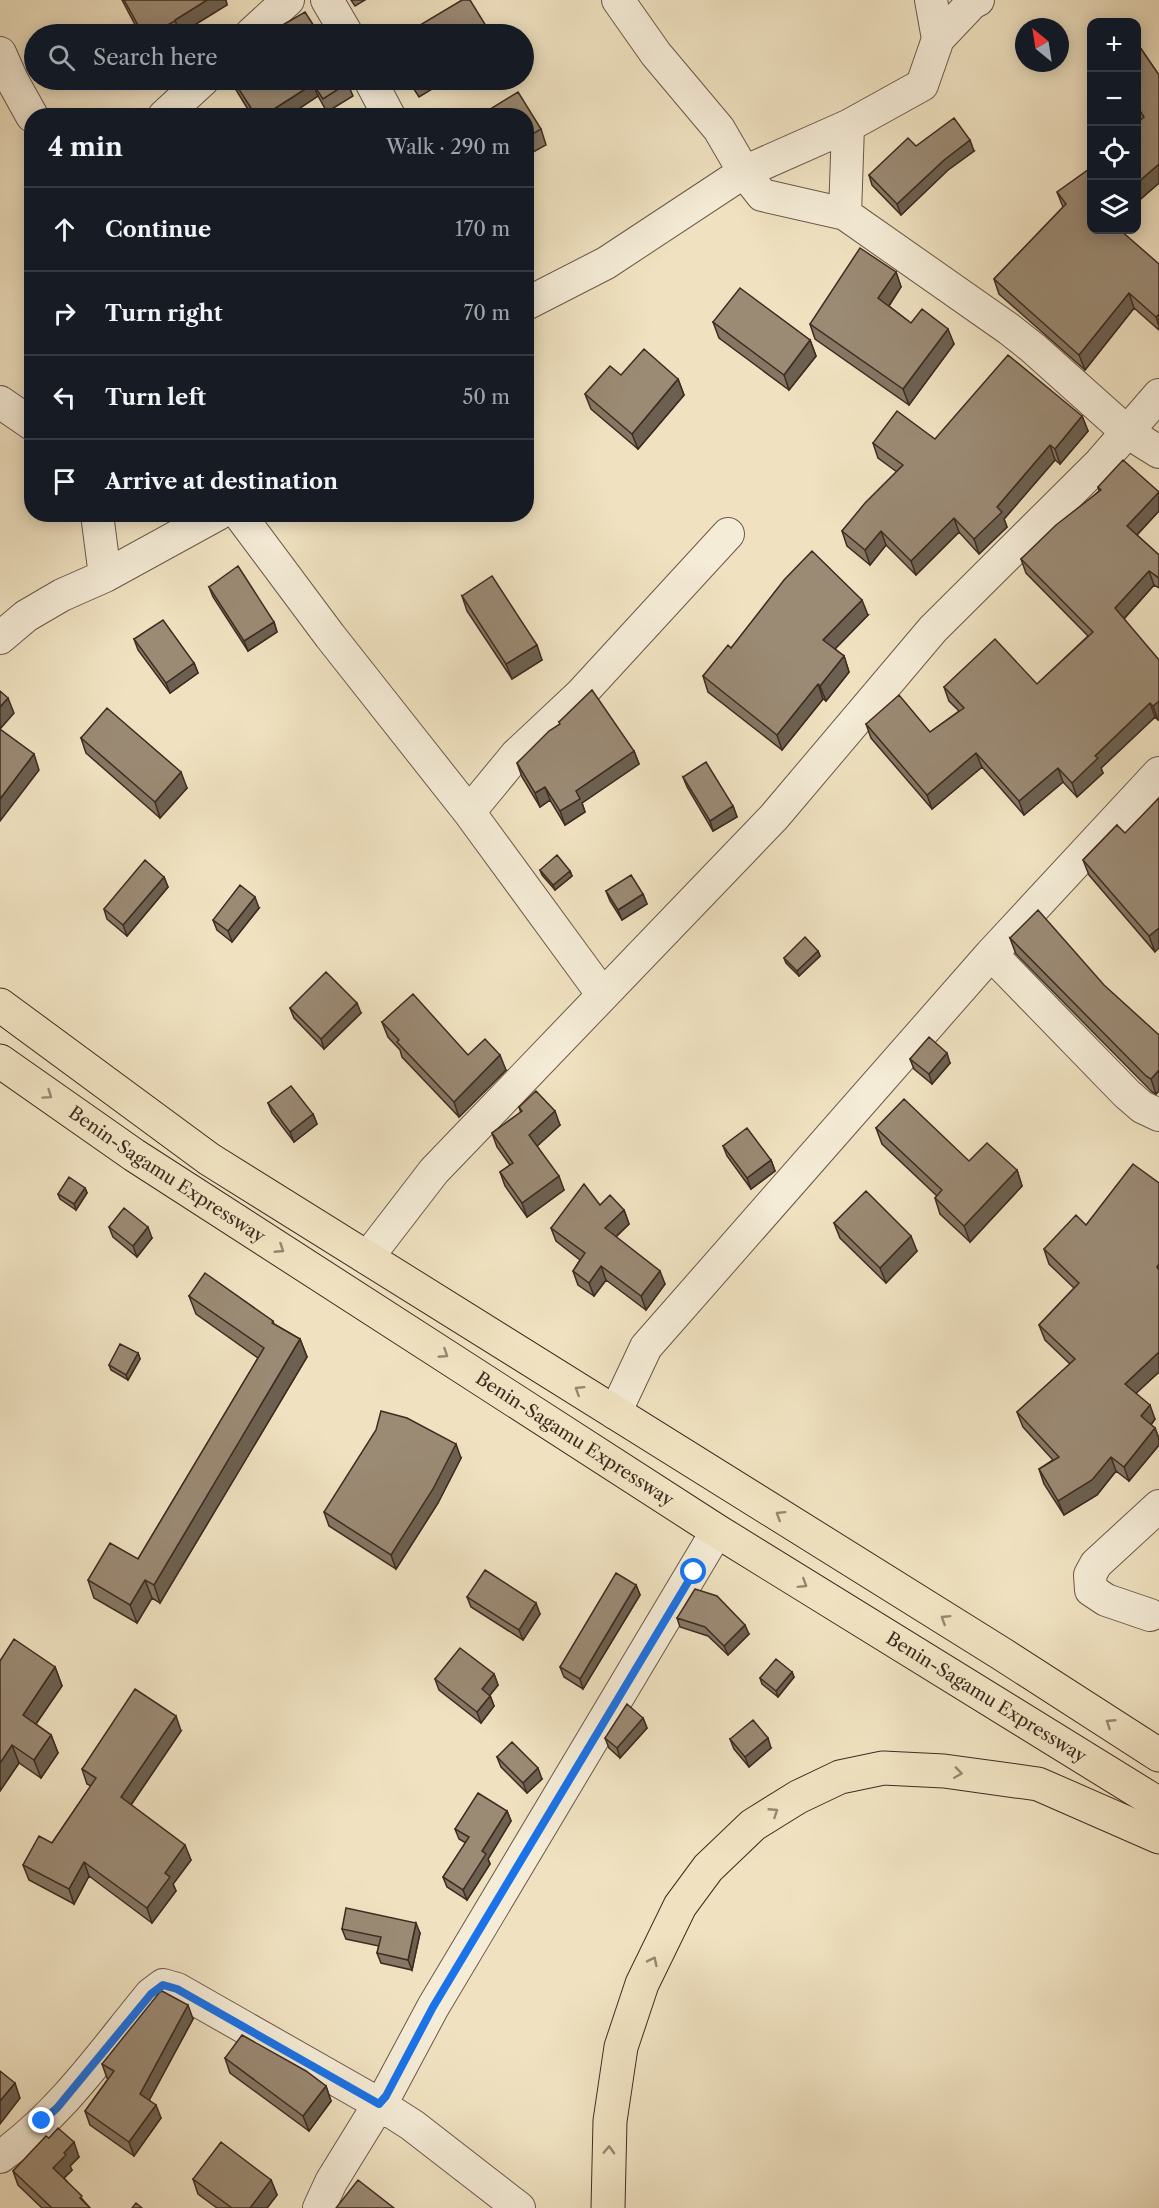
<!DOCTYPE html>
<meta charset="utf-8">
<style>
body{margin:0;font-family:"Libre Caslon Text",serif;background:#20242c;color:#f1f3f6}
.controls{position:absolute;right:18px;top:18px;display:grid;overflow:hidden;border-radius:12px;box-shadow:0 3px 15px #0003}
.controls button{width:54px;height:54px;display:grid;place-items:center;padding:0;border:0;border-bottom:2px solid #363941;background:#171b24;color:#f1f3f6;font:30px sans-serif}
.compass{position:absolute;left:1015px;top:18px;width:54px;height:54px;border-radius:50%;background:#171b24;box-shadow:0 3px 15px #0003;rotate:330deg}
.stop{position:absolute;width:18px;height:18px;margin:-14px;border:4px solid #1a73e8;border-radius:50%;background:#fff}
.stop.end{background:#1a73e8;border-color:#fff;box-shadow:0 2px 6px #0008}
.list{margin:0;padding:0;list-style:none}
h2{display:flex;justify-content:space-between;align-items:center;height:78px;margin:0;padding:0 24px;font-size:26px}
h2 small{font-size:20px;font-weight:400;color:#9ea1a6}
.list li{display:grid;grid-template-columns:39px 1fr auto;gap:18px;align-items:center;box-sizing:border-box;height:84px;padding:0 24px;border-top:2px solid #363941}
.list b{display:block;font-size:22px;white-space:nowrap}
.list em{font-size:20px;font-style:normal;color:#9ea1a6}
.icon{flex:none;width:33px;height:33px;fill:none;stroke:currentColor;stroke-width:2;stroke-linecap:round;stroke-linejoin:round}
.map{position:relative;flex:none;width:1159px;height:2208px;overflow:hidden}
.search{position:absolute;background:#171b24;box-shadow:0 3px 15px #0003;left:24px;top:24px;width:510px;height:66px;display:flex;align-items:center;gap:15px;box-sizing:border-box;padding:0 21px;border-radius:33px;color:#9ea1a6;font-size:22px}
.panel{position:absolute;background:#171b24;box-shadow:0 3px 15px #0003;left:24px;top:108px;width:510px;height:414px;border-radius:24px}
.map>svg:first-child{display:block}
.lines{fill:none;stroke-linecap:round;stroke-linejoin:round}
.minor-casing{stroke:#6b5949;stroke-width:34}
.highway-casing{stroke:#3f2b21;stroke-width:35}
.minor{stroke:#f5ecd7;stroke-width:32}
.highway{stroke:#f0e2c1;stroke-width:33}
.wall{fill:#857764;stroke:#3f2b21;stroke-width:1.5}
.shaded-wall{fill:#6c6151;stroke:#3f2b21;stroke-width:1.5}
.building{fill:#9b8a74;stroke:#3f2b21;stroke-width:1.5}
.oneway{stroke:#988671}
.route{stroke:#1a73e8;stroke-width:8}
.labels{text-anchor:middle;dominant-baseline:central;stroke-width:4.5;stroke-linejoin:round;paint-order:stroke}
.street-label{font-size:18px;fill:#3f2b21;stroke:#f5ecd7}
</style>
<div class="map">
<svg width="1159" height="2208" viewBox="0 0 1159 2208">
<rect width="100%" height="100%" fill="#f0e2c1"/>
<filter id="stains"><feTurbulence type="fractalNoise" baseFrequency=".00333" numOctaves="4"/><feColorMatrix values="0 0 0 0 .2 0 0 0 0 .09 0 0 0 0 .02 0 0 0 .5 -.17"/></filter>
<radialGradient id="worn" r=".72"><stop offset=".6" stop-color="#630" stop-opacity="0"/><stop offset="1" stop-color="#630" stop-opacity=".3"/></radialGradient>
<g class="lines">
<g class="minor-casing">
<path id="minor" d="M327,0L347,34
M618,0L656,54L719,129L744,172L762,195L845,214L1009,329L1033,348L1127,432L1159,452
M931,0L938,39
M251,34L288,0
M0,53L12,80L32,116
M370,80L389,116
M164,116L203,80
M845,214L848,126
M526,304L606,263L744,172L848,126L922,85L938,39L972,3L978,0
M0,402L32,424
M97,514L105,576
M239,514L330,636L469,812L603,995
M0,638L26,616L62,595L105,576L218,514
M469,812L516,755L580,695L728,534
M991,954L1127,1094L1142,1107L1159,1115
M367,1258L434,1171L774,817L933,629L1100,463L1159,395
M615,1413L646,1347L991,954L1159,773
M1150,1615L1106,1600L1091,1590L1090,1575L1096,1564L1159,1506
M0,2157C61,2114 104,2051 151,1994L163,1985L177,1989L379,2104L331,2182L319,2208
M519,2208L412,2125L379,2104L386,2095L433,2007L717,1531"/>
</g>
<g class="highway-casing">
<g id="highway">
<path d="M0,1005L209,1159L1002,1654L1159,1755"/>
<path id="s1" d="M0,1061L134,1155L717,1531L1159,1804"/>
<path d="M608,2208L610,2121L621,2047L642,1984L680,1906L708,1868L753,1825L798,1797L840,1777L883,1768L944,1771L1038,1784L1159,1837"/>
</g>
</g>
<use href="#minor" class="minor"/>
<use href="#highway" class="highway"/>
</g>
<path class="wall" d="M122,0H226L227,5L180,34H140Z
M351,0H365L355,6Z
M1137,43L1159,75V183L1137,202V123L1141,120L1137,113Z
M230,80H346L353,96L327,112L318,96L288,116H252Z
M408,80H447L419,97Z
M526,116L541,129L546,145L526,156Z
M916,146L974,151L948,170L901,215L872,185L869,175Z
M1057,192L1092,230L1159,264V330L1134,308L1085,370L999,294L994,279L1063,207Z
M896,272L901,287L889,306L911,323L954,344L909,405L815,339L810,324Z
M713,322L810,340L816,356L789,390L719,338Z
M621,375L678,379L684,395L638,449L591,409L585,394Z
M1082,416L1088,431L1060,464L1055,460L1004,519L1007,527L979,554L959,532L916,575L886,545L870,565L847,546L842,531L897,472L878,458L873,443L935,439Z
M1098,487L1159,492V511L1137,535L1159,555V588L1154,585L1124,619L1158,720L1155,717L1101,768L1103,773L1077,797L1063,782L1024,815L982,767L932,809L871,738L866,724L930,732L959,711L949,701L944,687L1037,684L1088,636L1026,573L1021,559L1099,491Z
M209,587L274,622L277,632L248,651L213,597Z
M462,596L542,660L512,679L467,611Z
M868,615L835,649L844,656L849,672L826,701L823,699L782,750L708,692L703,676L731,648Z
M134,639L194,663L198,673L170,693L138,650Z
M559,722L634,751L639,764L582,803L585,812L565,825L550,800L540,807L522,777L517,763L560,724Z
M81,738L187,788L160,818L86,753Z
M683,777L733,806L737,817L713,831L687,787Z
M1117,825L1155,952L1089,875L1083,860Z
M540,870L570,871L572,876L555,890L542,875Z
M164,877L168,887L127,936L107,919L104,909Z
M606,891L643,894L647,904L622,920L610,901Z
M259,908L232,942L217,930L213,920Z
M1010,938L1159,1035V1091L1156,1094L1152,1092L1016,954Z
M818,951L820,956L799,976L786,963L784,958Z
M290,1008L361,1013L324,1049L294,1018Z
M382,1022L468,1055L506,1070L459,1117L402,1057L400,1050L388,1037Z
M910,1059L950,1063L932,1084L914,1069Z
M268,1103L313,1114L317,1124L294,1142L272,1113Z
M519,1107L560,1125L537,1146L564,1190L527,1217L505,1186L500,1172L510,1165L497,1147L492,1133L521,1113Z
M876,1128L969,1161L1017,1170L1022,1186L970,1242L940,1214L935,1198L937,1196L882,1144Z
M723,1146L771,1160L775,1171L751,1189L727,1156Z
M1159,1183V1372L1136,1393L1155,1419L1151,1425L1155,1428L1159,1439V1445L1129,1481L1116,1471L1097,1495L1064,1515L1044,1484L1039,1469L1053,1460L1023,1427L1017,1412L1070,1364L1045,1340L1039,1325L1074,1288L1049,1264L1044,1249Z
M85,1188L87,1193L76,1210L60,1199L58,1194Z
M600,1205L624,1210L629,1224L616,1237L665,1284L646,1310L606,1280L594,1296L578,1285L573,1271L580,1260L556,1241L551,1228Z
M834,1223L917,1251L886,1283L840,1238Z
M109,1227L152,1238L137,1257L113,1237Z
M189,1296L273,1321L274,1324L300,1339L307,1357L160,1603L152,1598L137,1623L94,1598L88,1580L138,1559L258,1358L196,1314Z
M138,1353L140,1359L128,1380L111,1370L109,1365Z
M461,1458L438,1503L396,1569L329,1526L324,1512Z
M636,1585L640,1595L583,1689L564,1677L560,1667Z
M467,1597L540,1614L523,1640L471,1607Z
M677,1618L749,1634L728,1655L708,1636L680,1627Z
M0,1661L55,1667L62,1686L36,1724L51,1735L58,1753L41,1778L19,1763L0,1791Z
M792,1672L794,1677L778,1697L762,1684L760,1678Z
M494,1674L498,1685L490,1695L494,1706L481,1723L439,1690L435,1679Z
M643,1718L647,1728L620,1758L609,1748L605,1738Z
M181,1731L131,1805L191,1860L173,1884L176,1891L152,1923L89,1876L74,1904L29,1880L23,1865L52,1843L91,1786L87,1784L82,1769Z
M730,1739L771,1748L749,1767L734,1749Z
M497,1757L542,1779L527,1793L501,1767Z
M507,1811L511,1821L488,1859L490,1864L467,1900L447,1887L443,1877L466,1843L459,1839L455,1829Z
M342,1929L420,1933L412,1970L381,1963L377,1953L379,1946L346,1939Z
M193,2019L149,2100L161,2118L134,2156L90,2125L85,2111L108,2079L107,2078L102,2064Z
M225,2058L326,2086L331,2101L309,2131L230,2073Z
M49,2138L79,2157L70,2166L72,2170L64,2178L90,2208H42L18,2185L13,2171Z
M193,2179L271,2180L277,2195L267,2208H217L198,2194Z"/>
<path class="shaded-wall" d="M207,0H226L227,5L180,34L175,20Z
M313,84L318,96L288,116H263Z
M970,140L974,151L948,170L901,215L897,204L944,160Z
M1159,164V183L1137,202V183Z
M896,272L901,287L884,313L878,298Z
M1129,293L1134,308L1085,370L1079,355Z
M1159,314V326L1156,317Z
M948,329L954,344L909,405L903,389Z
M810,340L816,356L789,390L784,375Z
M678,379L684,395L638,449L632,434Z
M1082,416L1088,431L1060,464L1055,449Z
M1050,445L1055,460L1004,519L1007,527L979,554L974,539L997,507Z
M1159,492V511L1132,540L1127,526Z
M954,518L959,532L916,575L911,561Z
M881,531L886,545L870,565L865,550Z
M1149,571L1154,585L1120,623L1115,608Z
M862,600L868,615L829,655L823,640Z
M274,622L277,632L248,651L244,641Z
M537,645L542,660L512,679L506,664Z
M844,656L849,672L826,701L820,686Z
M194,663L198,673L170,693L166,683Z
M818,684L823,699L782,750L777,735Z
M8,698L14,713L0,729V707Z
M1159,701V720H1158L1153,706Z
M1150,703L1155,717L1101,768L1103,773L1077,797L1072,783L1095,756Z
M634,751L639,764L582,803L585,812L565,825L560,811L576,791Z
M976,753L982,767L932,809L927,795Z
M34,754L39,770L0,821V799Z
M1058,768L1063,782L1024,815L1019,801Z
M181,772L187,788L160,818L155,802Z
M545,787L550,800L540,807L535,793Z
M733,806L737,817L713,831L710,821Z
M570,871L572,876L555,890L553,885Z
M164,877L168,887L127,936L123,925Z
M643,894L647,904L622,920L618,910Z
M255,897L259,908L232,942L228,931Z
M1159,928V948L1155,952L1149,936Z
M818,951L820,956L799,976L797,971Z
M357,1003L361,1013L324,1049L321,1039Z
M947,1053L950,1063L932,1084L929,1074Z
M500,1055L506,1070L459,1117L454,1102Z
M1159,1070V1091L1156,1094L1151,1079Z
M555,1111L560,1125L534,1149L529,1135Z
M313,1114L317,1124L294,1142L290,1132Z
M771,1160L775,1171L751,1189L747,1178Z
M1017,1170L1022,1186L970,1242L964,1226Z
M559,1176L564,1190L527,1217L522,1203Z
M85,1188L87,1193L76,1210L74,1204Z
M624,1210L629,1224L610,1242L605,1228Z
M148,1227L152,1238L137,1257L133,1246Z
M911,1236L917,1251L886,1283L880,1268Z
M601,1266L606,1280L594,1296L589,1283Z
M660,1271L665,1284L646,1310L641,1296Z
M300,1339L307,1357L160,1603L154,1585Z
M1159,1352V1372L1130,1399L1125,1384Z
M138,1353L140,1359L128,1380L126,1375Z
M1150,1405L1155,1419L1146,1431L1141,1416Z
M1155,1428L1159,1439V1445L1129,1481L1124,1467Z
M456,1444L461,1458L438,1503L396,1569L391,1555Z
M1111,1457L1116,1471L1097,1495L1064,1515L1058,1501Z
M145,1580L152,1598L137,1623L130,1605Z
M636,1585L640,1595L583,1689L580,1679Z
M536,1603L540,1614L523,1640L519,1630Z
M745,1625L749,1634L728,1655L724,1646Z
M55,1667L62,1686L29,1734L23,1715Z
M792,1672L794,1677L778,1697L776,1691Z
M494,1674L498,1685L486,1700L482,1689Z
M490,1696L494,1706L481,1723L477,1712Z
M176,1716L181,1731L126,1812L121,1797Z
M643,1718L647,1728L620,1758L617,1748Z
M51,1735L58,1753L41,1778L34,1760Z
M768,1738L771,1748L749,1767L745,1757Z
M12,1745L19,1763L0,1791V1763Z
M538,1768L542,1779L527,1793L523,1783Z
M507,1811L511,1821L488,1859L490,1864L467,1900L463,1890L482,1851Z
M185,1845L191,1860L173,1884L176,1891L152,1923L147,1908L165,1873Z
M84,1862L89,1876L74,1904L69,1889Z
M416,1923L420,1933L412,1970L408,1960Z
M188,2005L193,2019L145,2108L140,2094Z
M15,2083L20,2098L0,2124V2101Z
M326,2086L331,2101L309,2131L303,2116Z
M156,2105L161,2118L134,2156L129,2142Z
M74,2142L79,2157L70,2166L72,2170L59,2183L53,2168L64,2153Z
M271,2180L277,2195L267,2208H250Z"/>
<path class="building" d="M124,0H207L175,20V21L151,34H143Z
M462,0H470L491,34H405Z
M305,12L319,34H267Z
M1137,43L1159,75V164L1137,183V123L1144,117L1137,106Z
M233,80H346L348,83L323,99L313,84L263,116H256Z
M518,92L541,129L526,138V116H479Z
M954,118L970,140L944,160L897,204L869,175L908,138L916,146Z
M1092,167V230H1120L1159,264V314L1156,317L1129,293L1079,355L994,279L1066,204L1057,192Z
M860,248L896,272L878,298L911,323L922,309L948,329L903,389L810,324Z
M740,288L810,340L784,375L713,322Z
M644,349L678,379L632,434L585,394L610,366L621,375Z
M1008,355L1082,416L1055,449L1050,445L997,507L1002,512L974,539L954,518L911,561L881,531L865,550L842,531L865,503L903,465L873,443L897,411L935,439Z
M1123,460L1159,492L1127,526L1159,555V578L1149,571L1115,608L1159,660V701L1153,706L1150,703L1095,756L1098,758L1072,783L1058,768L1019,801L976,753L927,795L866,724L899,695L930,732L964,708L944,687L995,639L1037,684L1093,632L1021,559L1056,525L1101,490L1098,487Z
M812,551L862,600L823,640L844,656L820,686L818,684L777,735L703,676L728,645L731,648L784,580Z
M238,566L274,622L244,641L209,587Z
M492,576L537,645L506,664L462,596Z
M163,620L194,663L166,683L134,639Z
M592,690L634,751L576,791L580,799L560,811L545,787L535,793L517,763L549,731L560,724L559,722Z
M0,691L8,698L0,707Z
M107,708L181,772L155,802L81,738Z
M0,729L34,754L0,799Z
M706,762L733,806L710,821L683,777Z
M1159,798V928L1149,936L1083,860L1117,825L1125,833Z
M557,855L570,871L553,885L540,870Z
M145,860L164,877L123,925L104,909Z
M631,875L643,894L618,910L606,891Z
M240,885L255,897L228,931L213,920Z
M1038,910L1104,985L1159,1035V1070L1151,1079L1146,1076L1010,938Z
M805,937L818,951L797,971L784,958Z
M326,972L357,1003L321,1039L290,1008Z
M413,994L468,1055L485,1039L500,1055L454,1102L397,1042L399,1040L382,1022Z
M929,1037L947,1053L929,1074L910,1059Z
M291,1086L313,1114L290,1132L268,1103Z
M536,1091L555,1111L529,1135L559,1176L522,1203L500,1172L513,1163L492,1133L522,1111L519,1107Z
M904,1099L969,1161L987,1143L1017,1170L964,1226L935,1198L942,1190L876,1128Z
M747,1128L771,1160L747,1178L723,1146Z
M1133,1164L1159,1183V1264L1157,1267L1159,1270V1352L1125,1384L1150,1405L1141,1416L1155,1428L1124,1467L1111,1457L1092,1480L1058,1501L1039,1469L1059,1457L1017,1412L1075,1359L1039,1325L1079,1283L1044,1249L1076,1215L1086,1225Z
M69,1177L85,1188L74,1204L58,1194Z
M584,1184L600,1205L610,1195L624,1210L605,1228L660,1271L641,1296L601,1266L589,1283L573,1271L585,1253L551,1228Z
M866,1191L911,1236L880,1268L834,1223Z
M124,1208L148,1227L133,1246L109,1227Z
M205,1273L273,1321L272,1323L300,1339L154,1585L145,1580L130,1605L88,1580L110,1543L138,1559L264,1348L189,1296Z
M120,1344L138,1353L126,1375L109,1365Z
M381,1411L407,1418L456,1444L433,1489L391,1555L324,1512L376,1430Z
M485,1570L536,1603L519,1630L467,1597Z
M616,1573L636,1585L580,1679L560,1667Z
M695,1589L717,1596L745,1625L724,1646L705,1627L677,1618Z
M14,1639L55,1667L23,1715L51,1735L34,1760L12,1745L0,1763V1661Z
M460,1648L494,1674L482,1689L490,1696L477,1712L435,1679Z
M776,1659L792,1672L776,1691L760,1678Z
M135,1689L176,1716L121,1797L185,1845L165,1873L170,1877L147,1908L84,1862L69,1889L23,1865L39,1836L52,1843L96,1778L82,1769Z
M627,1704L643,1718L617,1748L605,1738Z
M753,1720L768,1738L745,1757L730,1739Z
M512,1742L538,1768L523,1783L497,1757Z
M478,1793L507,1811L482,1851L486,1854L463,1890L443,1877L469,1837L455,1829Z
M346,1908L416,1923L408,1960L377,1953L381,1937L342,1929Z
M162,1991L188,2005L140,2094L156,2105L129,2142L85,2111L114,2071L102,2064L159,1993Z
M242,2035L306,2071L326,2086L303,2116L225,2058Z
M0,2071L15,2083L0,2101Z
M58,2128L74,2142L64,2153L66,2155L53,2168L82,2196L80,2198L90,2208H52L13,2171L46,2136L49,2138Z
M221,2142L271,2180L250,2208H232L193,2179Z
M358,2180L394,2208H336Z
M136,2203L142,2208H132Z"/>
<defs><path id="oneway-chevron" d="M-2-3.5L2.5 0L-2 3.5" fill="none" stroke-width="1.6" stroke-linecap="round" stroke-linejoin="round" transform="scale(1.5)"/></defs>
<g class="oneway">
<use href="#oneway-chevron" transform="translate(48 1095) rotate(35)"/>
<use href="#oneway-chevron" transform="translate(280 1249) rotate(33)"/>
<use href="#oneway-chevron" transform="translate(444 1354) rotate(33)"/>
<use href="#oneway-chevron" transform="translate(579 1390) rotate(-148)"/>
<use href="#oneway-chevron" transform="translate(780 1515) rotate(-148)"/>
<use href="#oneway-chevron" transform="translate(803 1584) rotate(32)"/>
<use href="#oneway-chevron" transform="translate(945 1619) rotate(-148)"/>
<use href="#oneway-chevron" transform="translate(1110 1723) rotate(-147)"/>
<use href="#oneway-chevron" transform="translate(958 1773) rotate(8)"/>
<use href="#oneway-chevron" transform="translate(774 1812) rotate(-33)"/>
<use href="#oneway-chevron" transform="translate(653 1961) rotate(-64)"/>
<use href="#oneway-chevron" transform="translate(609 2150) rotate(-88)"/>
</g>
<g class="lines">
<path class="route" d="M42,2121L57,2108L151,1994L163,1985L177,1989L379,2104L386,2096L433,2007L694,1572"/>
</g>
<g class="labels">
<g class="street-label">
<text stroke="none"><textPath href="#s1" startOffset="202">Benin-Sagamu Expressway</textPath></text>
<text stroke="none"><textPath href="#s1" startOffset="688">Benin-Sagamu Expressway</textPath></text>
<text stroke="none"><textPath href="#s1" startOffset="1174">Benin-Sagamu Expressway</textPath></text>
</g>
</g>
<rect width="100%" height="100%" filter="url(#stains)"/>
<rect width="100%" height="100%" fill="url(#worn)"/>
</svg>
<div class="controls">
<button>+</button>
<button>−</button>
<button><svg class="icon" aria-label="locate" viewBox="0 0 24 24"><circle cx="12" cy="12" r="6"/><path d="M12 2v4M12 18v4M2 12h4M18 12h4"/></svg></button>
<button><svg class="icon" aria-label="layers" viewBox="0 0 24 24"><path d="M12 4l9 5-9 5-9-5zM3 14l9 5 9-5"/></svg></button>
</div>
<svg class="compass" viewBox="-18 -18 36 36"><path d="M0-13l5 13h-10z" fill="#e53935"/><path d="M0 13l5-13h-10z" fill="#9ea1a6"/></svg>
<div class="stop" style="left:694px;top:1572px"></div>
<div class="stop end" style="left:42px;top:2121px"></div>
<div class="search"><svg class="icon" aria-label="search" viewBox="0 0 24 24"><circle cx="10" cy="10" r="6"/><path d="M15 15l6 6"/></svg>Search here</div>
<section class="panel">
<h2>4 min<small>Walk · 290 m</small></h2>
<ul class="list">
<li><svg class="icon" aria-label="ahead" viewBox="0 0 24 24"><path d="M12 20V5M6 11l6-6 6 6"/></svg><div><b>Continue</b></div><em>170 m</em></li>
<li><svg class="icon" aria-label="right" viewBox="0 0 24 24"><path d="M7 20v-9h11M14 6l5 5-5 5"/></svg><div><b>Turn right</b></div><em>70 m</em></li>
<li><svg class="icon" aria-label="left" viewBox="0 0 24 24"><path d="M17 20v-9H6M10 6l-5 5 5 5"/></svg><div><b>Turn left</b></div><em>50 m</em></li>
<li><svg class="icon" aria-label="arrive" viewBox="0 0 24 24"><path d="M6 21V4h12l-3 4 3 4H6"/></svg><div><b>Arrive at destination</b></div></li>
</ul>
</section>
</div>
